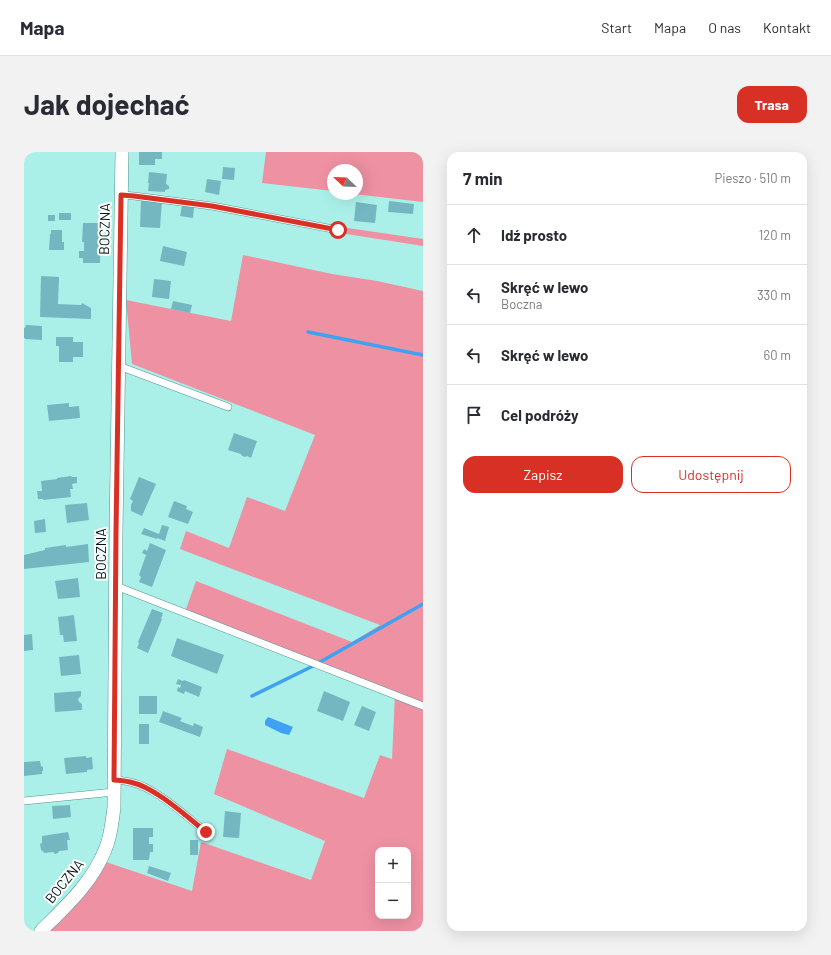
<!DOCTYPE html>
<html lang="pl">
<meta charset="utf-8">
<style>
body{margin:0;font-family:Barlow,sans-serif;background:#f2f2f3;color:#2b2b33}
.controls{position:absolute;right:12px;bottom:12px;display:grid;overflow:hidden;border-radius:8px;box-shadow:0 4px 16px #0002}
.controls button{width:36px;height:36px;display:grid;place-items:center;padding:0;border:0;border-bottom:1px solid #e1e1e2;background:#fff;color:#2b2b33;font:20px sans-serif}
.compass{position:absolute;left:303px;top:12px;width:36px;height:36px;border-radius:50%;background:#fff;box-shadow:0 4px 16px #0002;rotate:293deg}
.stop{position:absolute;width:12px;height:12px;margin:-9px;border:3px solid #d93025;border-radius:50%;background:#fff}
.stop.end{background:#d93025;border-color:#fff;box-shadow:0 1px 4px #0008}
.list{margin:0;padding:0;list-style:none}
h2{display:flex;justify-content:space-between;align-items:center;height:52px;margin:0;padding:0 16px;font-size:17px}
h2 small{font-size:13px;font-weight:400;color:#7c7c81}
.list li{display:grid;grid-template-columns:26px 1fr auto;gap:12px;align-items:center;box-sizing:border-box;height:60px;padding:0 16px;border-top:1px solid #e1e1e2}
.list b{display:block;font-size:15px;white-space:nowrap}
.list p{margin:0;font-size:13px;white-space:nowrap;color:#7c7c81}
.list em{font-size:13px;font-style:normal;color:#7c7c81}
.actions{display:flex;gap:8px;padding:12px 16px}
.actions a{flex:1;padding:9px 0;border:1px solid #d93025;border-radius:12px;text-align:center;font-size:14px;color:#d93025}
.actions .main{background:#d93025;color:#fff}
.icon{flex:none;width:22px;height:22px;fill:none;stroke:currentColor;stroke-width:2;stroke-linecap:round;stroke-linejoin:round}
.map{position:relative;flex:none;width:399px;height:779px;overflow:hidden;border-radius:12px}
header{display:flex;align-items:center;gap:24px;box-sizing:border-box;height:56px;padding:0 20px;background:#fff;border-bottom:1px solid #e1e1e2}
header strong{font-size:19px}
nav{display:flex;gap:22px;margin-inline-start:auto;font-size:14px}
.intro{display:flex;align-items:center;justify-content:space-between;box-sizing:border-box;height:96px;padding:0 24px}
h1{margin:0;font-size:28px}
.button{padding:10px 18px;border-radius:12px;background:#d93025;color:#fff;font-size:14px;font-weight:700}
main{display:flex;gap:24px;padding:0 24px}
aside{flex:1;background:#fff;border-radius:12px;box-shadow:0 4px 16px #0002}
.map>svg:first-child{display:block}
.green{fill:#ee91a3;fill-rule:evenodd}
.water{fill:#3ea1f4}
.lines{fill:none;stroke-linecap:round;stroke-linejoin:round}
.stream{stroke:#3ea1f4;stroke-width:3.5}
.building{fill:#74b7c1}
.service-casing{stroke:#51948e;stroke-width:8}
.minor-casing{stroke:#51948e;stroke-width:14}
.service{stroke:#fff;stroke-width:7}
.minor{stroke:#fff;stroke-width:13}
.route{stroke:#d93025;stroke-width:5}
.labels{text-anchor:middle;dominant-baseline:central;stroke-width:4;stroke-linejoin:round;paint-order:stroke}
.street-label{font-size:14px;fill:#001412;stroke:#fff}
</style>
<header>
<strong>Mapa</strong>
<nav><a>Start</a><a>Mapa</a><a>O nas</a><a>Kontakt</a></nav>
</header>
<div class="intro"><h1>Jak dojechać</h1><a class="button">Trasa</a></div>
<main>
<div class="map">
<svg width="399" height="779" viewBox="0 0 399 779">
<rect width="100%" height="100%" fill="#abf0e8"/>
<path class="green" d="M242,0H399V50L330,42H333V18H309V39L238,31Z
M317,75L399,87V94L316,81Z
M219,103L308,122L353,129L399,139V779H25L53,752L68,734L82,710L168,739L177,690L287,728L301,689L190,642L203,597L340,646L356,603L368,607L371,542L161,460L172,429L328,490L356,473L156,397L162,379L205,396L223,345L261,359L291,283L108,212L102,148L207,169ZM354,698H384V764H354Z"/>
<path class="water" d="M244,565L269,575L265,583L257,581L241,573V569Z"/>
<g class="lines">
<path class="stream" d="M284,180L399,203
M228,544L289,514L399,452"/>
</g>
<path class="building" d="M115,0H138V7H131V13H115Z
M199,15L211,16L210,28L198,27Z
M125,20L143,22L142,32L145,34V37L141,38V40L124,39L125,31H124Z
M183,27L197,29L195,43L181,40Z
M117,48L138,49L136,76L116,75Z
M365,49L390,52L389,62L364,60Z
M332,50L353,53L351,71L330,69Z
M158,53L170,55L169,66L156,64Z
M35,61H47V68H35Z
M24,63H31V69H24Z
M59,71H77L76,111H59V106H55V99H60V90H58Z
M27,78H38V90H40V98H25L26,82H27Z
M139,94L163,100L160,114L136,109Z
M17,124L35,125L34,152L57,153L58,151L67,156V167L16,165Z
M130,127L147,129L145,147L128,145Z
M149,149L168,153L166,161L147,157Z
M2,173L18,174V188L1,187V186H0V176H1Z
M32,185H49V190H59V205H49V210H35V194H32Z
M45,251V255L55,254L56,266L25,269L23,253Z
M210,281L233,289L227,306L223,304L221,305L218,304L217,302L204,298Z
M47,324L48,325H53V331L48,332L49,337H46L47,345L19,348V347H14L13,339H18L17,329L33,327V326Z
M115,325L132,332L118,364L107,359V353L109,349L106,347Z
M150,349L163,354L162,357L169,360L164,372L144,365Z
M63,351L65,368L43,371L41,353Z
M21,367L22,380L11,381L10,369Z
M138,373L145,375L141,389L133,386V387L117,382L120,376L135,382Z
M126,391L142,398L128,435L115,430L117,425L115,423L122,403L118,401L120,397L123,399Z
M64,392L65,410L0,417V403L21,398V396L42,393V395Z
M54,426L56,445L34,447L31,429Z
M128,457L139,461L137,467H138L124,501L113,496L115,491L114,490Z
M50,463L53,489L40,490L39,483H36L34,465Z
M8,482L9,498L0,499V483Z
M153,486L200,503L193,522L147,504Z
M55,503L57,522L37,524L35,505Z
M154,527L159,529L160,528L178,535L175,545L161,539L160,542L153,539L154,535L156,536L157,533L152,532Z
M57,539V544L54,547L55,550L58,552V558L31,560L30,541Z
M300,539L326,550L319,569L293,559Z
M115,544H133V562H115Z
M338,554L352,560L345,579L330,573Z
M139,559L158,566L156,569L169,574L170,571L179,575L176,585L135,570Z
M115,572H125V592H115Z
M62,604V606L68,605L69,617L63,618V620L42,622L40,606Z
M16,609L17,614L19,615V618L18,620V622L0,624V610Z
M46,653L47,665L29,667L28,654Z
M201,659L217,661L215,686L199,685Z
M109,676H129V685H125V692H129V700H126L125,708H109Z
M44,680L46,688H43L44,698L35,699L34,701L31,702L29,700L20,701L19,699L17,698L16,692L18,691V684Z
M166,688H174V703H166Z
M125,714L147,721L144,729L123,721Z"/>
<g class="lines">
<g class="service-casing">
<path id="service" d="M97,43L110,44L188,54L314,78
M95,214L204,255
M92,434L399,554
M90,628C95,628 101,629 106,630C131,635 162,664 182,680
M0,649L90,640"/>
</g>
<g class="minor-casing">
<path id="minor" d="M17,779C41,755 68,731 81,698C87,685 88,669 90,656L92,380L98,0"/>
</g>
<use href="#service" class="service"/>
<use href="#minor" class="minor"/>
</g>
<g class="lines">
<path class="route" d="M182,680C162,664 131,635 106,630C101,629 95,628 90,628L92,380L97,43L110,44L188,54L314,78"/>
</g>
<g class="labels">
<g class="street-label">
<text transform="translate(80 77) rotate(-89)">BOCZNA</text>
<text transform="translate(76 402) rotate(-90)">BOCZNA</text>
<text transform="translate(40 729) rotate(-51)">BOCZNA</text>
</g>
</g>
</svg>
<div class="controls">
<button>+</button>
<button>−</button>
</div>
<svg class="compass" viewBox="-18 -18 36 36"><path d="M0-13l5 13h-10z" fill="#e53935"/><path d="M0 13l5-13h-10z" fill="#7c7c81"/></svg>
<div class="stop" style="left:314px;top:78px"></div>
<div class="stop end" style="left:182px;top:680px"></div>
</div>
<aside>
<h2>7 min<small>Pieszo · 510 m</small></h2>
<ul class="list">
<li><svg class="icon" aria-label="ahead" viewBox="0 0 24 24"><path d="M12 20V5M6 11l6-6 6 6"/></svg><div><b>Idź prosto</b></div><em>120 m</em></li>
<li><svg class="icon" aria-label="left" viewBox="0 0 24 24"><path d="M17 20v-9H6M10 6l-5 5 5 5"/></svg><div><b>Skręć w lewo</b><p>Boczna</p></div><em>330 m</em></li>
<li><svg class="icon" aria-label="left" viewBox="0 0 24 24"><path d="M17 20v-9H6M10 6l-5 5 5 5"/></svg><div><b>Skręć w lewo</b></div><em>60 m</em></li>
<li><svg class="icon" aria-label="arrive" viewBox="0 0 24 24"><path d="M6 21V4h12l-3 4 3 4H6"/></svg><div><b>Cel podróży</b></div></li>
</ul>
<div class="actions"><a class="main">Zapisz</a><a>Udostępnij</a></div>
</aside>
</main>
